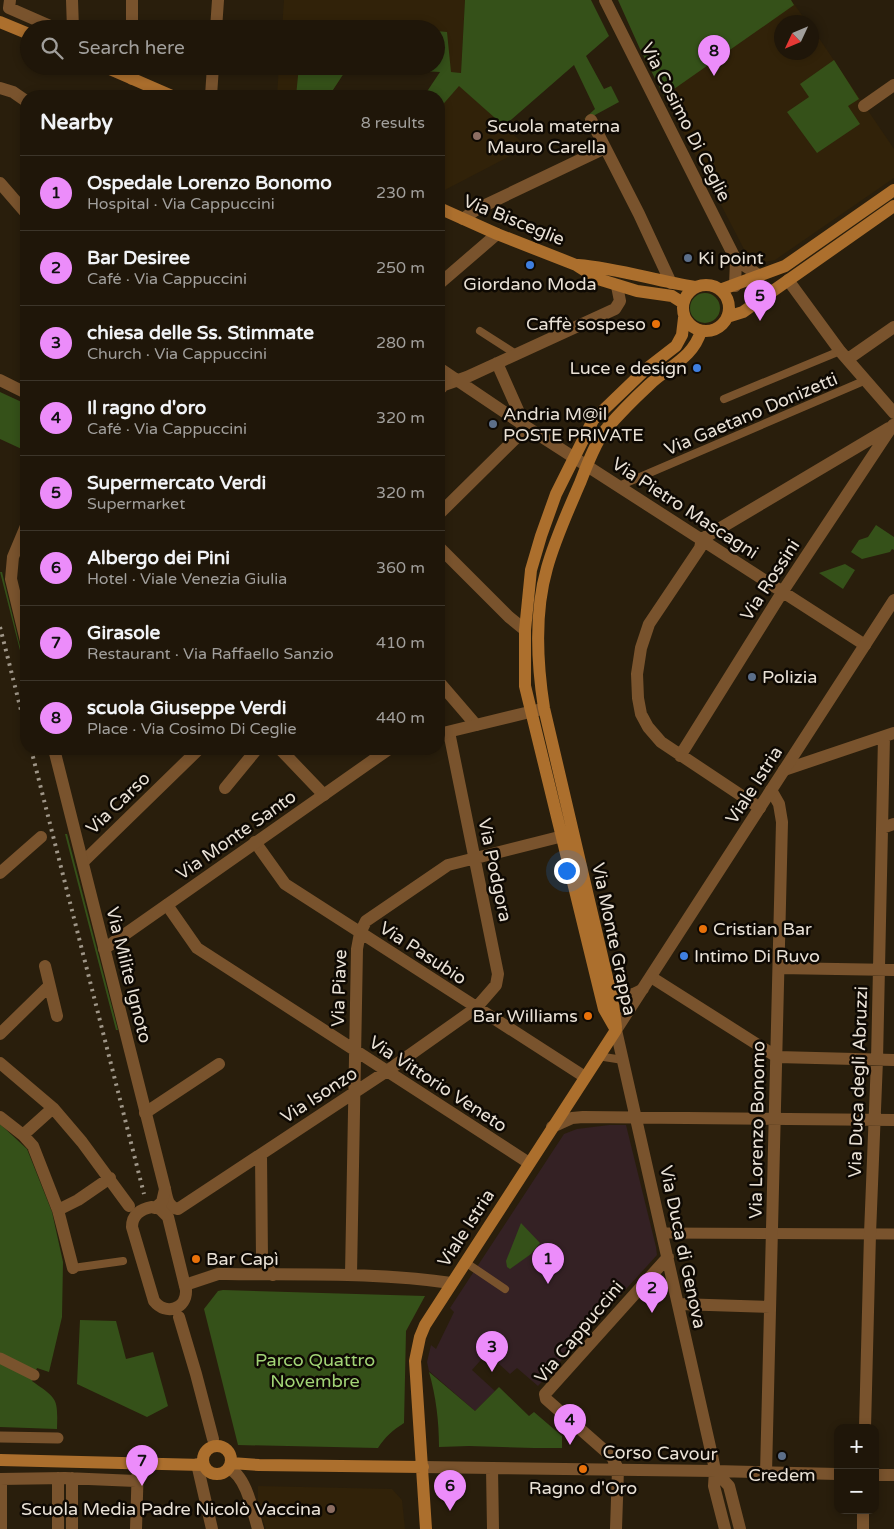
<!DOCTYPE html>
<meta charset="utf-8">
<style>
body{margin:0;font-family:"Varela Round",sans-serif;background:#271f12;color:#f1f3f6}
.controls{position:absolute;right:15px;bottom:15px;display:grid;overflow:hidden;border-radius:10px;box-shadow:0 2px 8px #0003}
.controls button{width:45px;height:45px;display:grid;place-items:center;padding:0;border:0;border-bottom:1px solid #3c352a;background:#1f1609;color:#f1f3f6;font:25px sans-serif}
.compass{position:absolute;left:774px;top:15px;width:45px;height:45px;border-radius:50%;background:#1f1609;box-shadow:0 2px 8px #0003;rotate:226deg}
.you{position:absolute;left:566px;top:870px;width:18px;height:18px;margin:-12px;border:4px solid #fff;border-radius:50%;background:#1a73e8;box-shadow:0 0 0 8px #1a73e833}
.badge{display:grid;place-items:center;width:32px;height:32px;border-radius:50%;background:#ec8cfa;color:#111;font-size:16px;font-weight:700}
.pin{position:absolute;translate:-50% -41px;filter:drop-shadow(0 1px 2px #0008)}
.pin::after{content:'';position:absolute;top:26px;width:18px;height:15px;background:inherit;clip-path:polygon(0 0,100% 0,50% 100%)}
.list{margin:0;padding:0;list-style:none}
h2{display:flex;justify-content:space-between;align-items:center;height:65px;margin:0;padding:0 20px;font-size:21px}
h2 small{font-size:16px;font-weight:400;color:#a19f9c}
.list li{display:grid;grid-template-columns:32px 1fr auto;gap:15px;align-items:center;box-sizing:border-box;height:75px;padding:0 20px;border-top:1px solid #3c352a}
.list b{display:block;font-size:19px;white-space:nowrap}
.list p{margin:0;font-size:16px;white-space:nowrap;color:#a19f9c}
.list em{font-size:16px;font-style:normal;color:#a19f9c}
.icon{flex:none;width:28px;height:28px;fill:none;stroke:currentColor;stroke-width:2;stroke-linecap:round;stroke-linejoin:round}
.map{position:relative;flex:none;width:894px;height:1529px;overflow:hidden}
.search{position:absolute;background:#1f1609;box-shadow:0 2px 8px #0003;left:20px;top:20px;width:425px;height:55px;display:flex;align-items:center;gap:12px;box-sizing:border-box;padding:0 18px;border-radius:28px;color:#a19f9c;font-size:19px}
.panel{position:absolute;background:#1f1609;box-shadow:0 2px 8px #0003;left:20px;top:90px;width:425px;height:665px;border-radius:20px}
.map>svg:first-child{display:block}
.built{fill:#312209}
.medical{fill:#342124}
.green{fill:#355119}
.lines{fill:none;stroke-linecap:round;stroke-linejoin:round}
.service{stroke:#79532d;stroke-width:8}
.pedestrian{stroke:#79532d;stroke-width:11}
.minor{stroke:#79532d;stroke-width:12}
.tertiary{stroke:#79532d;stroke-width:12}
.secondary{stroke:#ac6f2d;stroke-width:12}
.rail{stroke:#9f9688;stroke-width:4;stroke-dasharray:2.5 5;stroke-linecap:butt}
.education-dot{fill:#8d6e63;stroke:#0e0903;stroke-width:2}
.service-dot{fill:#5c6f8a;stroke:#0e0903;stroke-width:2}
.shop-dot{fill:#3f7fe0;stroke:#0e0903;stroke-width:2}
.food-dot{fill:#e8710a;stroke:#0e0903;stroke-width:2}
.labels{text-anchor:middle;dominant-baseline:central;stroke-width:5;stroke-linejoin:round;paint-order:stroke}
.street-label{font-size:18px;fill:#e9e1d6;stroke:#0e0903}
.poi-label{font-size:18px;fill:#e9e1d6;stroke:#0e0903;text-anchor:start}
.park-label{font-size:18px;fill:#a2d476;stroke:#0e0903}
</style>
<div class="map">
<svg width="894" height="1529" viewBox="0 0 894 1529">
<rect width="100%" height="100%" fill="#291e0c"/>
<path class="built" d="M284,0H465L461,73L348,67L329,96H277L279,66H436V29H282Z
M791,0L807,22H782V52H812V28L894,149V178L775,260L765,262L752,260L746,253L640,49Z
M459,85L527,147L441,192L439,191V109Z
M258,1486L392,1489L402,1500L405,1529H266L258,1507Z"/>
<path class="medical" d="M609,1125H626L656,1247L657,1255L538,1386L517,1368L510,1374L487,1353L472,1370L495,1391L475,1411L429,1371L427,1362L431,1345L436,1349L454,1312L450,1308L564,1134L577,1129Z"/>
<path class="green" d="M465,0H591L609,36L586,56L604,89L611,86L619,102L595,115L584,119L595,109L574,65L504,126L459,86L439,109V96H424L440,72L348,67L329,96H296L299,66H436V31L447,32L451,72L461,73Z
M618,0H791L794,5L664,96L640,49Z
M302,21L405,29H302Z
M834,60L859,99L848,106L860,124L817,153L787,112L809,97L800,84Z
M690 308a15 15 0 1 1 30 0a15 15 0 1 1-30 0Z
M0,392L26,404V451L0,439Z
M876,525L894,537V550L892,549L890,552L862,559L851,552L859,540L868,537Z
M845,564L855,570L843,589L819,573Z
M0,572H2L25,667V670Z
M65,834H67L118,1030H116Z
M0,1124L27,1149L52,1212L63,1262L62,1317L49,1372L37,1368L32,1381C57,1399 58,1397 57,1429L0,1427Z
M521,1223L540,1243L531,1254L510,1269L507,1267L506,1261Z
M223,1290L425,1296L406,1331L404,1423C393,1430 385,1437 378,1448L238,1445L204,1309L218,1291Z
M80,1320L116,1321L126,1359L153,1352L168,1406L147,1417L77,1384Z
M429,1372L475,1411L499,1387L529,1416L534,1412L562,1436V1448H534L469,1446L439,1447C439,1421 436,1397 429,1372Z"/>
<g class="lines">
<path class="service" d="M480,331L516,354
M724,399L840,351
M619,486L866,380
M604,1057L623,1060
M465,1262L505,1289
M73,1268L123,1261"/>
<path class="pedestrian" d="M662,1233L894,1234
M0,1358L34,1375
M0,1437L58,1438"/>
<path class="minor" d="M10,0L9,8L57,29
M72,0L73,29
M605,0L736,260L735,286
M132,29V0
M216,29L218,0
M132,79V66
M0,88L13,92L26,101
M211,96L213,66
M864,106L894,85
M591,120L639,214L671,283
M0,183L26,213
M463,219L477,209L605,148
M736,260L760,276
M788,280L840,351L894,413
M439,284L497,234
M848,359L894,327
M497,363L525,426
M439,368L525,426L865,645
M0,380L26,393
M439,390L444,385L467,377L615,309L620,301L617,286
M439,514L519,435L525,426
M702,539L700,548L649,624L641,648L637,674L638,698L641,714L648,727L661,742L760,808
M702,539L889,428
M439,547L509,617L525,630
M439,682L476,725
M280,749L324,795
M680,756L783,591L893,425
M784,770L894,733
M225,788L257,749
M882,828L894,824
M255,842L285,884L585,1077
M83,862L199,749
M0,873L41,837
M167,905L197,948L529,1163
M45,966L57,1016
M779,968L894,970
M651,977L777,1057L894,1060
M616,1030L713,1460L715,1471L714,1486L725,1529
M0,1034L49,986
M0,1063L53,1108L82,1142L129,1206
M145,1113L219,1064
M0,1117L23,1135L33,1146L58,1210L73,1268
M552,1127L572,1118L583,1117L894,1120
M23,1135L53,1108
M261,1155L262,1259L273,1275
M165,1189C167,1199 168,1207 178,1209L387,1071L476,1008L496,985L498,974L449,732
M58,1210L78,1200L110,1178
M351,1275L357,949L360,933L366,921L448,865L571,834
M185,1285L218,1274H226C301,1275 377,1272 451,1283
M678,1304L770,1307
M865,1428L870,1234L877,1060L884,737
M197,1464L212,1529
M423,1467L715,1471L838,1474
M492,1468L493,1529
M229,1469C246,1475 253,1512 258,1529
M715,1471L729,1486L740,1529
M766,1473L782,822L779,804L771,790
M875,1475H894
M58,1478V1529
M72,1478V1529
M0,1479L65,1478L136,1481
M1,1479V1529
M136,1529L138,1463
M616,1529L618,1469L612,1457L546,1399L545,1394L668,1257
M863,1529V1510"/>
<path class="tertiary" d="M26,526L13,557L11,579L26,641
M439,734L542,709
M54,749L165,1189L162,1202L155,1208
M104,949L389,749
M608,983C615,999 630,998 643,989
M616,1030L894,600
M152,1207L160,1209L168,1217L186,1290C187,1309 166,1316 154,1301L132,1227C132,1215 140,1209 152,1207Z
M179,1317L196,1374L213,1439"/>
<path class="secondary" d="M0,22L29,34
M103,66L172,96
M439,208L497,234L576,265L598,279L637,291L672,296L683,303
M578,265C617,268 656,281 695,287
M683 308a23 23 0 1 1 46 0a23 23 0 1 1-46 0Z
M720,290L785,266L894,190
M727,317L743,312L894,206
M616,1027L613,1003L544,708C537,663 534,613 547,568C555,539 568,511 580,483C586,468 596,440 607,428C620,413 635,398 649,385C669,366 693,358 701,331
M616,1030L604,1009L525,686V630L531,570L541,536L556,494L593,420L645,370L676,346L682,335L684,318
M203 1460a14 14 0 1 1 28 0a14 14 0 1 1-28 0Z
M0,1460L203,1465
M231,1463L259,1465L423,1467
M426,1529L415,1361L420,1337L425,1325L616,1030"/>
<path class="rail" d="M0,627L26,730
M31,749L144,1194"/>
</g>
<g class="education-dot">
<circle cx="477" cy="136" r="5"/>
<circle cx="331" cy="1509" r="5"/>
</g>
<g class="service-dot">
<circle cx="688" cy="258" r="5"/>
<circle cx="493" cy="424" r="5"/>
<circle cx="752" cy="677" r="5"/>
<circle cx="782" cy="1456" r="5"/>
</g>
<g class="shop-dot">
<circle cx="530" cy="265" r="5"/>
<circle cx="697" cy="368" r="5"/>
<circle cx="684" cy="956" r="5"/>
</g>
<g class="food-dot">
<circle cx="656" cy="324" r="5"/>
<circle cx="703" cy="929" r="5"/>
<circle cx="588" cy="1016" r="5"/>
<circle cx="196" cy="1259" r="5"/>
<circle cx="583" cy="1469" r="5"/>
</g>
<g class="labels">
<g class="street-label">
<text transform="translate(686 122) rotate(63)">Via Cosimo Di Ceglie</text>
<text transform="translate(514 220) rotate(22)">Via Bisceglie</text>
<text transform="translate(751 414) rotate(-23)">Via Gaetano Donizetti</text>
<text transform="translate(685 508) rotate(33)">Via Pietro Mascagni</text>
<text transform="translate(770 580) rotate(-57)">Via Rossini</text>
<text transform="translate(754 785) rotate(-57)">Viale Istria</text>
<text transform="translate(118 803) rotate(-44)">Via Carso</text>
<text transform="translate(236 835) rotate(-35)">Via Monte Santo</text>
<text transform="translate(495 870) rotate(78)">Via Podgora</text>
<text transform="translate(614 939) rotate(78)">Via Monte Grappa</text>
<text transform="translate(423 953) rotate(33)">Via Pasubio</text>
<text transform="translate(129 975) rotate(76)">Via Milite Ignoto</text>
<text transform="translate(339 988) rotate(-88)">Via Piave</text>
<text transform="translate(858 1082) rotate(-88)">Via Duca degli Abruzzi</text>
<text transform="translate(438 1084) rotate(33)">Via Vittorio Veneto</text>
<text transform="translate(319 1095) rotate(-33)">Via Isonzo</text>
<text transform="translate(757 1130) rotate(-89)">Via Lorenzo Bonomo</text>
<text transform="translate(466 1228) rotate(-57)">Viale Istria</text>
<text transform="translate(683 1247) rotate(78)">Via Duca di Genova</text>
<text transform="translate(579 1332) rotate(-50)">Via Cappuccini</text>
<text transform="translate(660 1453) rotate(1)">Corso Cavour</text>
</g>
<g class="poi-label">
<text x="487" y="126">Scuola materna<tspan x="487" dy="21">Mauro Carella</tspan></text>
<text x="698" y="258">Ki point</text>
<text x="530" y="284" text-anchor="middle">Giordano Moda</text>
<text x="646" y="324" text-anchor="end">Caffè sospeso</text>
<text x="687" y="368" text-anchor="end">Luce e design</text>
<text x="503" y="414">Andria M@il<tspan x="503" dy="21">POSTE PRIVATE</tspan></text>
<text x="762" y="677">Polizia</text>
<text x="713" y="929">Cristian Bar</text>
<text x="694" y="956">Intimo Di Ruvo</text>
<text x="578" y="1016" text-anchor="end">Bar Williams</text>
<text x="206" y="1259">Bar Capì</text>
<text x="782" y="1475" text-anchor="middle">Credem</text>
<text x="583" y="1488" text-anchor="middle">Ragno d'Oro</text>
<text x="321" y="1509" text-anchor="end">Scuola Media Padre Nicolò Vaccina</text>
</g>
<g class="park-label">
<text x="315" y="1360">Parco Quattro<tspan x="315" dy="21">Novembre</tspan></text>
</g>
</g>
</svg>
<div class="controls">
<button>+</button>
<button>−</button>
</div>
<svg class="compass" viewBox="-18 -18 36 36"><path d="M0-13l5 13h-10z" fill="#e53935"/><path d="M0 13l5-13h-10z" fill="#a19f9c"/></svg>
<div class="you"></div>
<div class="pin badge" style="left:548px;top:1284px">1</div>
<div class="pin badge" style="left:652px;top:1313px">2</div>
<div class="pin badge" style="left:492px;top:1372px">3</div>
<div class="pin badge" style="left:570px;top:1445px">4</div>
<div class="pin badge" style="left:760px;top:321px">5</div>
<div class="pin badge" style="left:450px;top:1511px">6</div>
<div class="pin badge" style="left:142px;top:1486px">7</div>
<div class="pin badge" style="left:714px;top:76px">8</div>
<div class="search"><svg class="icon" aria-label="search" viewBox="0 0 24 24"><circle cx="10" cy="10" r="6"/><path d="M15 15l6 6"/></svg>Search here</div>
<section class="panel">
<h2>Nearby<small>8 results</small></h2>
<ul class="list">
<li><span class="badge">1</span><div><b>Ospedale Lorenzo Bonomo</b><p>Hospital · Via Cappuccini</p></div><em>230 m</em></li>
<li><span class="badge">2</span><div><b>Bar Desiree</b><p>Café · Via Cappuccini</p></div><em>250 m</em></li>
<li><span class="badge">3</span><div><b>chiesa delle Ss. Stimmate</b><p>Church · Via Cappuccini</p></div><em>280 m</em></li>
<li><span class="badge">4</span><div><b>Il ragno d'oro</b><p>Café · Via Cappuccini</p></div><em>320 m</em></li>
<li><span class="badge">5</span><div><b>Supermercato Verdi</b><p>Supermarket</p></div><em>320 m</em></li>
<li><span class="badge">6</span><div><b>Albergo dei Pini</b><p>Hotel · Viale Venezia Giulia</p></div><em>360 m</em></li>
<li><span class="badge">7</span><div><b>Girasole</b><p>Restaurant · Via Raffaello Sanzio</p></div><em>410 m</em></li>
<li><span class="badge">8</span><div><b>scuola Giuseppe Verdi</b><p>Place · Via Cosimo Di Ceglie</p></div><em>440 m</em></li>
</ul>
</section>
</div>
